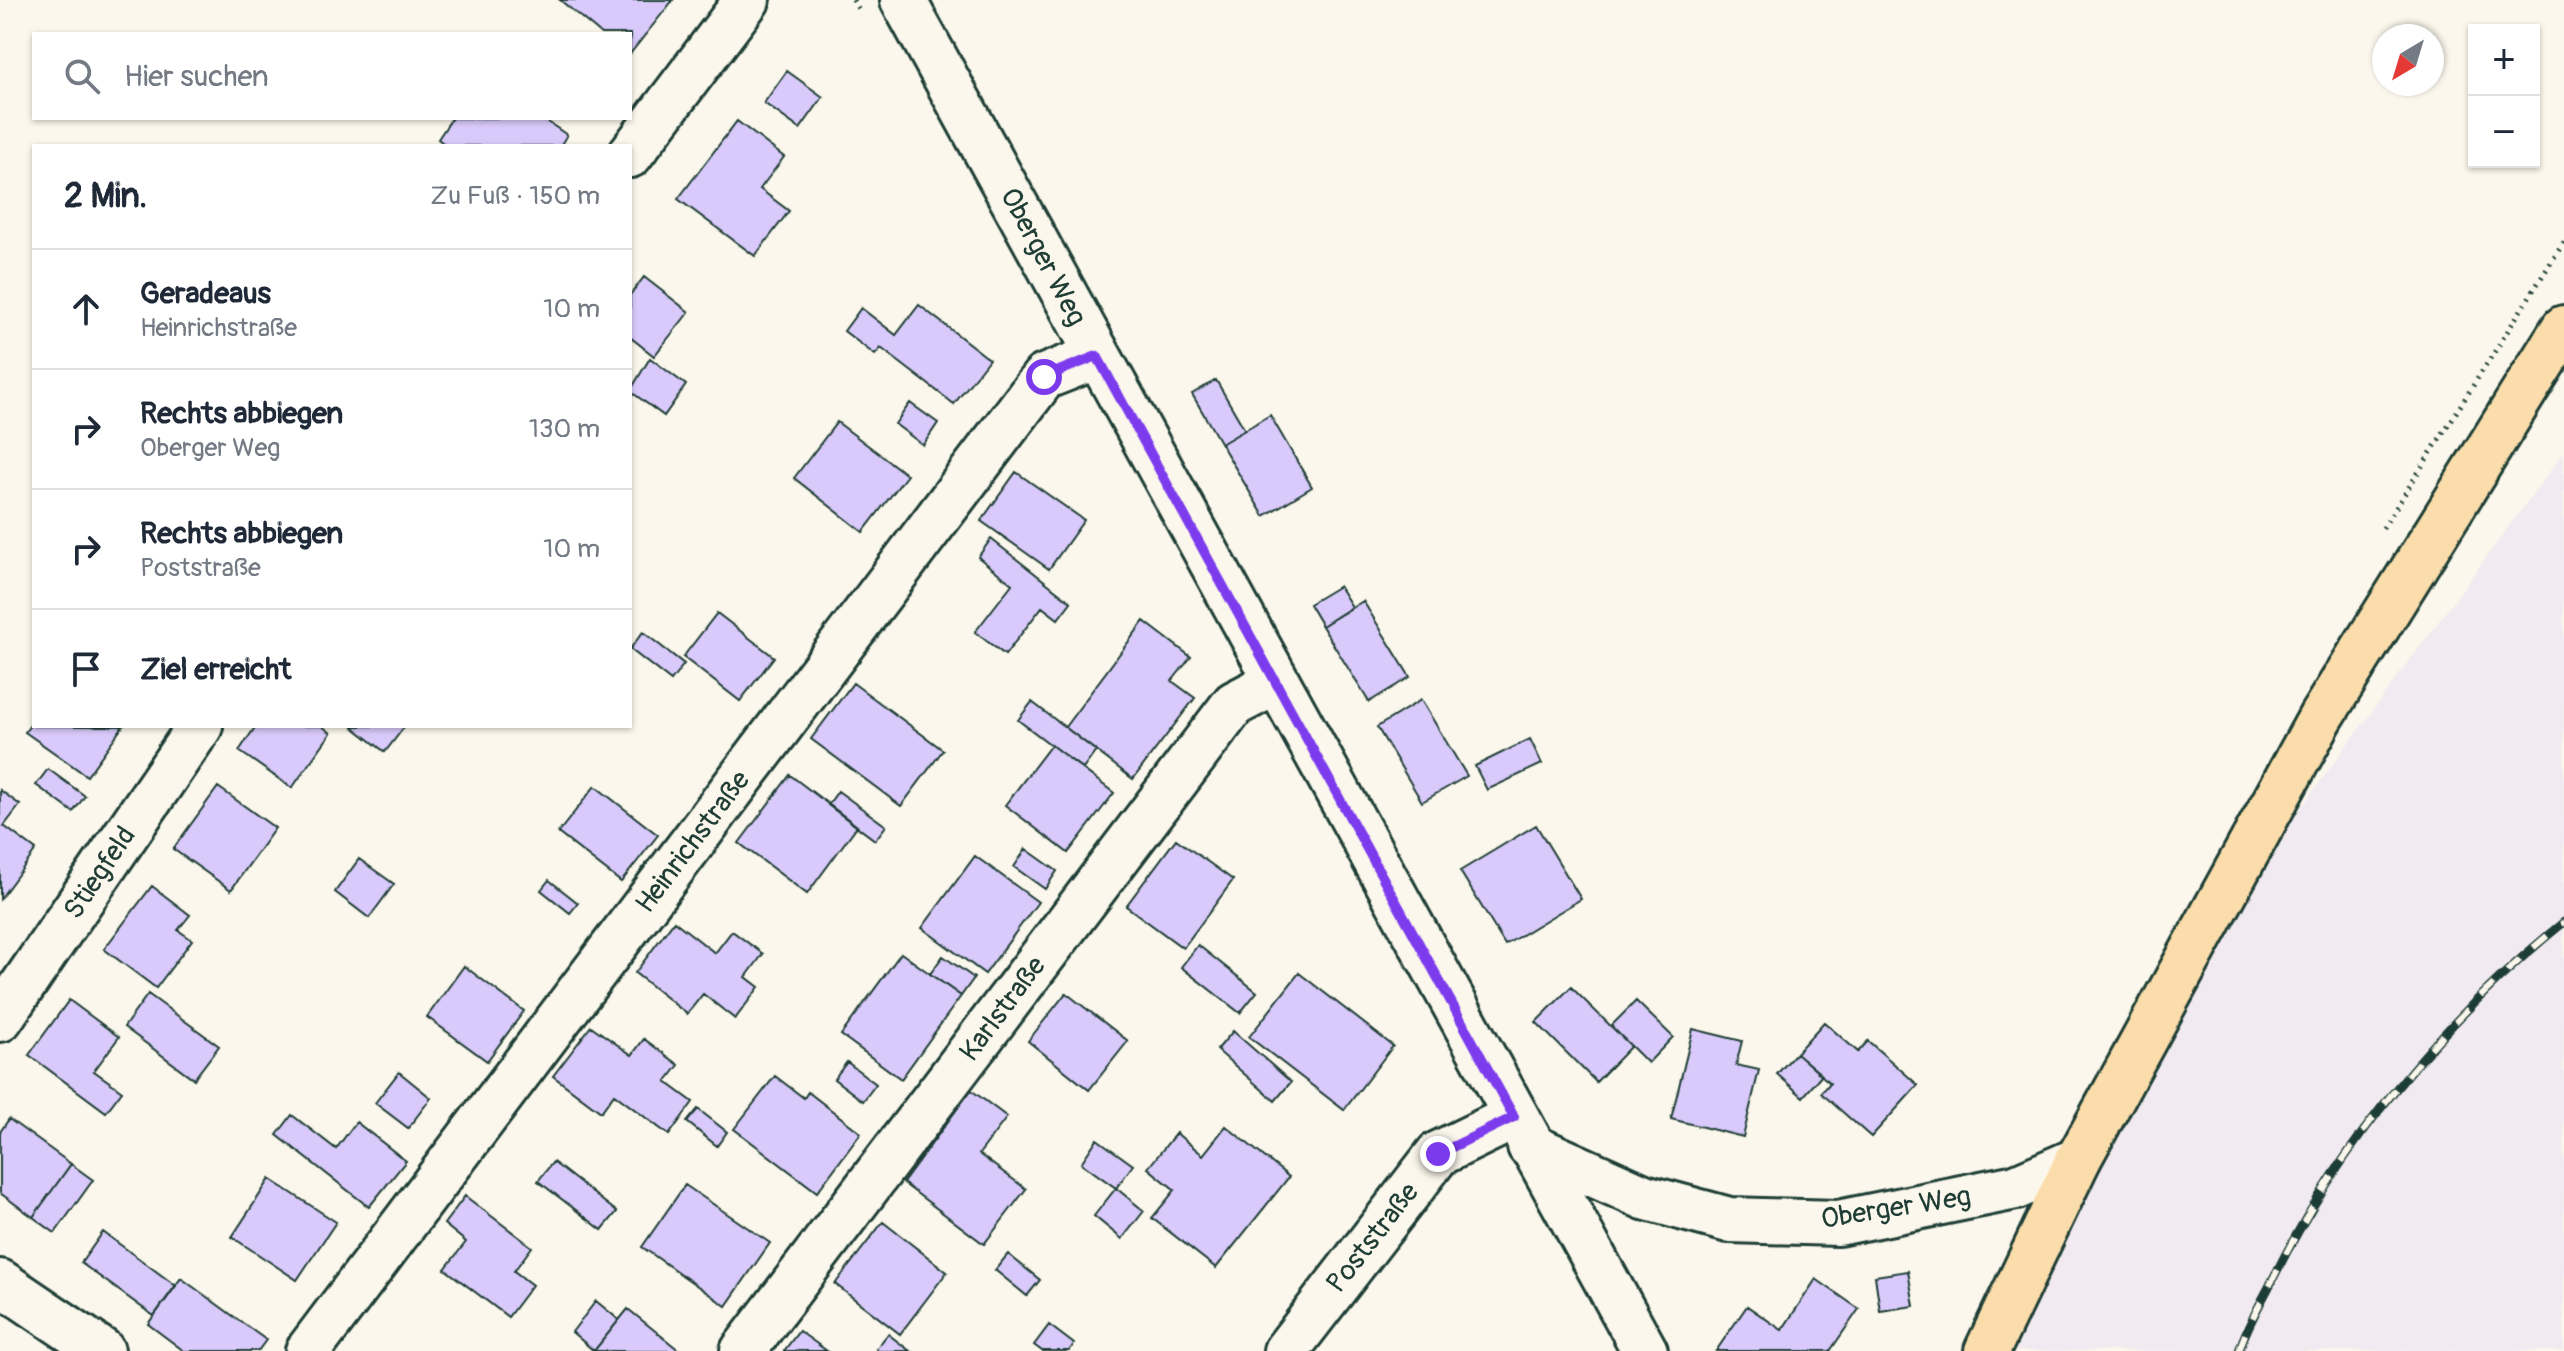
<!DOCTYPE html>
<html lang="de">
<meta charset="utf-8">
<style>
body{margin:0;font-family:Pangolin,sans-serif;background:#f6f6f7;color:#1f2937}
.controls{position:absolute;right:24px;top:24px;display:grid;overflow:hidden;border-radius:0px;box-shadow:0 2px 6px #0004}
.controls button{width:72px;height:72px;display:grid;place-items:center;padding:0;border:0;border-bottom:2px solid #e0e1e3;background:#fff;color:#1f2937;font:40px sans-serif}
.compass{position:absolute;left:2372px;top:24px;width:72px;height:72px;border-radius:50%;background:#fff;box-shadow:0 2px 6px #0004;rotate:218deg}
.stop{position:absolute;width:24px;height:24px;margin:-18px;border:6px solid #7c3aed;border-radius:50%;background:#fff}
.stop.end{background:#7c3aed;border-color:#fff;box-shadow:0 2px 8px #0008}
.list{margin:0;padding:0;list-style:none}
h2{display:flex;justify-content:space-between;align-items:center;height:104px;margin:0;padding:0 32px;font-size:34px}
h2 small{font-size:26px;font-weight:400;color:#747a83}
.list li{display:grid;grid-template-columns:52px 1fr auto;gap:24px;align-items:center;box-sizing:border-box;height:120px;padding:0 32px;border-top:2px solid #e0e1e3}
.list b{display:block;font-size:30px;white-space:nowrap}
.list p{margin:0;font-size:26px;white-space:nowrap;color:#747a83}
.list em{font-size:26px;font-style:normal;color:#747a83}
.icon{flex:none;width:44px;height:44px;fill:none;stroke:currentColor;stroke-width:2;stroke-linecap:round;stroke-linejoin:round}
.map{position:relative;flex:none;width:2564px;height:1351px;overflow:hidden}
.search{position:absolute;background:#fff;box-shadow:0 2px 6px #0004;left:32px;top:32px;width:600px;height:88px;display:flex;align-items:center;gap:20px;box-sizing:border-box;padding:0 28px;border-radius:0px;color:#747a83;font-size:30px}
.panel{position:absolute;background:#fff;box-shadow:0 2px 6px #0004;left:32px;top:144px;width:600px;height:584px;border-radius:0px}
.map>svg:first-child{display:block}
.built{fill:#f1eaf0}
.building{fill:#d9cafb;stroke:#1f3d34;stroke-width:2}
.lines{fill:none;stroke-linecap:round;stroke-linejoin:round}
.minor-casing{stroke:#1f3d34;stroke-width:50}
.major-casing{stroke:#1f3d34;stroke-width:50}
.path{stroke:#1f3d34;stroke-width:5;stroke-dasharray:2 6;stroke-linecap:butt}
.minor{stroke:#fbf7ec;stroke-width:44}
.major{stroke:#fbddab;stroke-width:44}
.rail-casing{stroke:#1f3d34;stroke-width:9}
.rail{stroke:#fbf7ec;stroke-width:6;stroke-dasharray:18;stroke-linecap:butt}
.route{stroke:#7c3aed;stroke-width:10}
.labels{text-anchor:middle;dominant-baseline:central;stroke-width:7;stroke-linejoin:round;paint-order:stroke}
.street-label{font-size:28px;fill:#1f3d34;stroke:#fbf7ec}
</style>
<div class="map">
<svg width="2564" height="1351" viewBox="0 0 2564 1351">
<rect width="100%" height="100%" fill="#fbf7ec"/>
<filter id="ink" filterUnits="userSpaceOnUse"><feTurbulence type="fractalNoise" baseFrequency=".0125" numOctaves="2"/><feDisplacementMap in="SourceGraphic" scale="16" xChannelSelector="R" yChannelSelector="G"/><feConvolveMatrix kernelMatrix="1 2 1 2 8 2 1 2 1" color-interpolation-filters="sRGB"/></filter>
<g filter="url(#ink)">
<path class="built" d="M2564,452V1351H1965L2075,1113Z"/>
<path class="building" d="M560,0H673L630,54V34H601Z
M787,71L823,97L800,129L764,103Z
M452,118H542L567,135L560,146H447L438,139Z
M737,121L784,157L760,189L789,211L755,256L678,199Z
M644,277L689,312L654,356L630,337V295Z
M919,305L989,359L954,404L881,348L875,355L844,331L861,308L896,335Z
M650,358L686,385L664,416L630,391Z
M1216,380L1245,430L1221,444L1192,394Z
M910,403L938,423L923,445L895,424Z
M1270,415L1312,487L1264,516L1221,444Z
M837,422L907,475L863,532L794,478Z
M1016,472L1084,520L1049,569L981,521Z
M991,539L1071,602L1058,619L1042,607L1005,655L975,632L1012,584L978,557Z
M1339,586L1352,607L1322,626L1309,604Z
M1363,601L1410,677L1369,702L1322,626Z
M717,613L774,657L740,701L683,657Z
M1144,621L1191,657L1172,681L1195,698L1133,779L1065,727Z
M643,632L684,664L671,681L630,649Z
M853,683L943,750L901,806L811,739Z
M1421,700L1467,776L1422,802L1377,727Z
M1032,702L1096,751L1083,769L1018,720Z
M34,720V726H123L87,776L25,732Z
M256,726H322L331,733L292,788L239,751Z
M352,726H405L385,752Z
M1530,739L1542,764L1487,790L1475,766Z
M1051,745L1114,793L1068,853L1005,805Z
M48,769L85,796L73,812L36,785Z
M790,775L857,826L807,894L739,843Z
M595,786L658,835L621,882L558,833Z
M218,787L275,828L231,890L173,849Z
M0,790L20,805L4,826L36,850L0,899Z
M838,791L886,826L875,840L828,805Z
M1536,825L1581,899L1505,945L1460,871Z
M1176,839L1233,880L1183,948L1126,906Z
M1026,849L1057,871L1045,889L1014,867Z
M975,856L1038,902L985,974L922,928Z
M359,859L394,884L369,918L335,892Z
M549,880L578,903L570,913L541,890Z
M152,886L190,915L178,930L192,940L156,988L104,949Z
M674,921L715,953L732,931L763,954L746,977L759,987L735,1019L703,994L687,1014L635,973Z
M1198,945L1257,992L1240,1013L1181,967Z
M901,953L961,996L901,1079L841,1035Z
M943,956L974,978L961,996L930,974Z
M464,966L524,1011L487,1061L427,1017Z
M1299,973L1393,1046L1344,1110L1249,1037Z
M1571,987L1631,1046L1596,1082L1536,1022Z
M1066,993L1128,1041L1089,1090L1028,1041Z
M148,994L219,1046L194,1079L124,1027Z
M69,1000L119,1037L94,1071L122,1091L106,1112L29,1055Z
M1636,1001L1673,1037L1648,1063L1611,1026Z
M1824,1022L1858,1052L1868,1041L1918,1085L1871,1137L1821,1093L1830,1083L1796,1053Z
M591,1026L632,1055L644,1039L679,1065L666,1082L693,1102L669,1135L614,1094L601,1112L553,1076Z
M1693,1029L1742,1041L1736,1065L1759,1070L1743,1137L1671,1119Z
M1233,1031L1291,1082L1275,1101L1217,1050Z
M1796,1053L1822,1075L1803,1097L1777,1074Z
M847,1062L876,1084L863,1101L834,1079Z
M399,1072L431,1098L408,1128L375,1103Z
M775,1076L804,1098L808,1092L861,1133L817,1192L734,1129Z
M971,1090L1007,1117L979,1154L1026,1189L984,1244L903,1183Z
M698,1109L727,1132L717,1146L687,1122Z
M292,1115L336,1149L356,1122L406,1161L369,1207L277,1135Z
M9,1119L71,1164L33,1217L0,1193V1132Z
M1226,1126L1289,1177L1216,1268L1152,1218L1175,1190L1148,1168L1176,1133L1203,1155Z
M1097,1139L1133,1165L1116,1188L1081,1163Z
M553,1162L617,1212L602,1230L538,1181Z
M71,1164L93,1180L55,1233L33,1217Z
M270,1179L336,1222L297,1280L232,1237Z
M685,1185L770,1243L726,1306L642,1247Z
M1116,1188L1144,1211L1122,1239L1094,1216Z
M465,1196L532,1247L514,1271L532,1285L508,1317L445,1269L466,1242L444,1224Z
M883,1222L947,1272L900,1334L835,1284Z
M103,1232L176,1286L154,1316L81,1263Z
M1008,1254L1040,1280L1027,1296L995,1270Z
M1908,1271L1914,1306L1880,1311L1875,1276Z
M181,1278L266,1340L258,1351H184L148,1324Z
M1816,1279L1859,1309L1830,1351H1716L1747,1306L1782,1330Z
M596,1301L619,1320L594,1351L572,1332Z
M628,1309L680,1351H594Z
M1049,1325L1074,1344L1069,1351H1042L1034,1345Z
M799,1331L827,1351H784Z
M888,1334L910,1351H878L876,1349Z"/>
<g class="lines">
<g class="minor-casing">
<path id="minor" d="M903,0L1645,1351
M630,155L747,0
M0,1019L200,726
M1530,1146L1644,1197L1729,1220L1838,1223L2016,1187L2078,1160
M0,1282L102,1351
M308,1351L1044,377L1097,356
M743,1351L1234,704L1276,682
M1286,1351L1438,1154L1514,1117"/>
</g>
<g class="major-casing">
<path id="major" d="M1987,1351L2078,1160L2321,717L2564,328"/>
</g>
<path class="path" d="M853,0L859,10
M2383,528L2564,242"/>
<use href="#minor" class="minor"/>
<use href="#major" class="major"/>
<g class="rail-casing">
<path id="rail" d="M2239,1351C2246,1328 2259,1306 2270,1285C2338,1145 2443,1020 2564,922"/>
</g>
<use href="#rail" class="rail"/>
</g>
</g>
<g class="lines" filter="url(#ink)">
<path class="route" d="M1044,377L1097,356L1514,1117L1438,1154"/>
</g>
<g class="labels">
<g class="street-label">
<text transform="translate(1043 257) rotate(62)">Oberger Weg</text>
<text transform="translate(693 842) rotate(-53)">Heinrichstraße</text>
<text transform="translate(100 873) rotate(-56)">Stiegfeld</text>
<text transform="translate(1003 1009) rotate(-53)">Karlstraße</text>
<text transform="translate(1896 1208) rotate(-9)">Oberger Weg</text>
<text transform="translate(1373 1238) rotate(-52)">Poststraße</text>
</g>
</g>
</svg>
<div class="controls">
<button>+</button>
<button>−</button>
</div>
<svg class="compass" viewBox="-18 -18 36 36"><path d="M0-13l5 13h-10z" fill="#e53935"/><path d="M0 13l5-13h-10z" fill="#747a83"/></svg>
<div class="stop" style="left:1044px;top:377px"></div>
<div class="stop end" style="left:1438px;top:1154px"></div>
<div class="search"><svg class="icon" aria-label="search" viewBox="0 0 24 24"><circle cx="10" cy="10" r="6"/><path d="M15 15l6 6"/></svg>Hier suchen</div>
<section class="panel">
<h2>2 Min.<small>Zu Fuß · 150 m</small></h2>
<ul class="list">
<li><svg class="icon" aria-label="ahead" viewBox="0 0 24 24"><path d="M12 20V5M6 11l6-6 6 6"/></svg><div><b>Geradeaus</b><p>Heinrichstraße</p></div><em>10 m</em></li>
<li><svg class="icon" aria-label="right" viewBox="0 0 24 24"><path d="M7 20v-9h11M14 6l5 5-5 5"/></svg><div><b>Rechts abbiegen</b><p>Oberger Weg</p></div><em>130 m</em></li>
<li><svg class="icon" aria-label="right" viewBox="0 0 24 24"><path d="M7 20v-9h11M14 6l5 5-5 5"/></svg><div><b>Rechts abbiegen</b><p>Poststraße</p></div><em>10 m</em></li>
<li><svg class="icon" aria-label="arrive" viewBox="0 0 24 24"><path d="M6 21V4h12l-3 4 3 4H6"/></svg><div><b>Ziel erreicht</b></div></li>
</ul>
</section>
</div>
